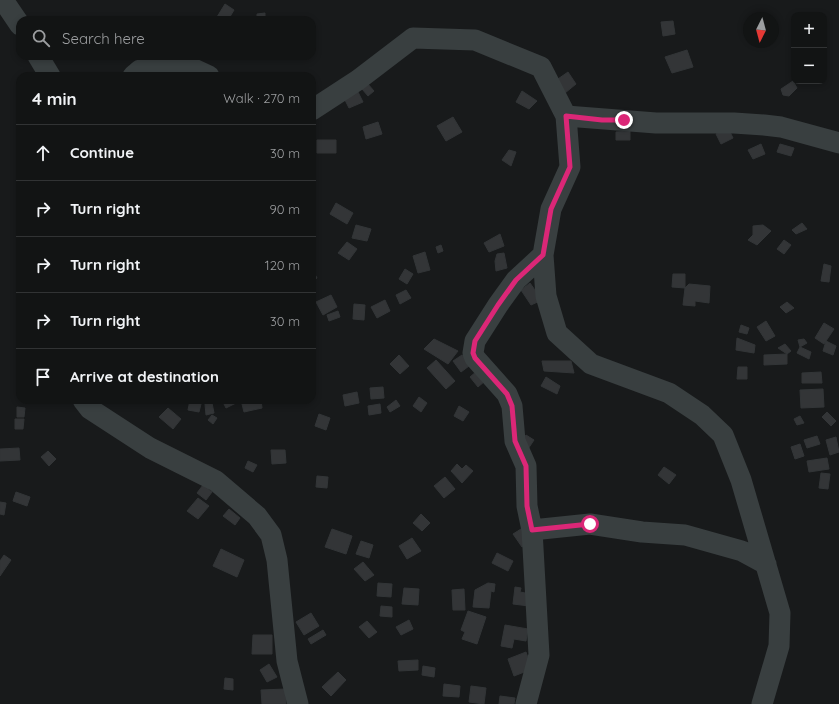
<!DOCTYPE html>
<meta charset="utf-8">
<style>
body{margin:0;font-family:Quicksand,sans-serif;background:#1f2122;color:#f1f3f6}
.controls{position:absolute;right:12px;top:12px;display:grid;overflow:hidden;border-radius:8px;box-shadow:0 2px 6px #0003}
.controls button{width:36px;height:36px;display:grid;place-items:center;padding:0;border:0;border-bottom:1px solid #313334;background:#121414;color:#f1f3f6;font:20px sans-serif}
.compass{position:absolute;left:743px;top:12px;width:36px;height:36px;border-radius:50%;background:#121414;box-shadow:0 2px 6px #0003;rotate:186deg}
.stop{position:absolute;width:12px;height:12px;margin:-9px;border:3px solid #db2777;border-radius:50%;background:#fff}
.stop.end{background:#db2777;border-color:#fff;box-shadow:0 1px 4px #0008}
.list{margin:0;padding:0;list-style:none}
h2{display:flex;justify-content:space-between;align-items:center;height:52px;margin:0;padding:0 16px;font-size:17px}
h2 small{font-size:13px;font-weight:400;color:#9c9ea0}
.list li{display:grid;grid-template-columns:26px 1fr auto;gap:12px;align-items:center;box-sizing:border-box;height:56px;padding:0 16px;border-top:1px solid #313334}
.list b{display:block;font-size:15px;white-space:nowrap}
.list em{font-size:13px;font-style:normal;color:#9c9ea0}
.icon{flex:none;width:22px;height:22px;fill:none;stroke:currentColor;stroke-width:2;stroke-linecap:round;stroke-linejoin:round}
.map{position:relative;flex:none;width:839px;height:704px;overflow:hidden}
.search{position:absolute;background:#121414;box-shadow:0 2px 6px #0003;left:16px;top:16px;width:300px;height:44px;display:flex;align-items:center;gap:10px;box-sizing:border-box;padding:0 14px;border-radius:12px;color:#9c9ea0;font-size:15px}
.panel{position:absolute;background:#121414;box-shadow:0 2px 6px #0003;left:16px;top:72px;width:300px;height:332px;border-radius:12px}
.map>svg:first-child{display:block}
.building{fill:#333537;stroke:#323537}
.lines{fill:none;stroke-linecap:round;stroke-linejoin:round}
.minor{stroke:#393f40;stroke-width:21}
.route{stroke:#db2777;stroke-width:5}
</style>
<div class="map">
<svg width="839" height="704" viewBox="0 0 839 704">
<rect width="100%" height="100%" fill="#181a1b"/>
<path class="building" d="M225,4L234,10L228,20H222L217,17Z
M265,13V20H257V14Z
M673,21L675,34L663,36L661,22Z
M687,50L693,67L672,73L665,57Z
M568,72L576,84L565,93L555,81Z
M793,81L797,88L789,96L783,95L781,89Z
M367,83L374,91L368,96L362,89Z
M357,90L363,102L349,108L343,96Z
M522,91L537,101L529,109L516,102Z
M453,117L462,132L446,141L437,126Z
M378,122L382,134L366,139L363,127Z
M728,128L733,138L721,144L716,134Z
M630,131V140H616V132Z
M317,140H336V153H317Z
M761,144L765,154L753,159L748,150Z
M780,144L794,148L791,156L777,152Z
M509,150L516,152L511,166L502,160Z
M336,203L353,213L347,224L330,214Z
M802,223L807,229L796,234L792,230Z
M356,225L371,229L367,241L352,238Z
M763,225L771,231L757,245L748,240L753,235V226Z
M500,234L504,246L489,252L484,243Z
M784,240L791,245L784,254L777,249Z
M347,242L357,249L349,260L338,253Z
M441,245L443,251L438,253L436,247Z
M425,252L430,270L418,273L413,256Z
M504,253L507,268L496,271L495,261L497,254Z
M824,264L831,266L829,282L821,281Z
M312,269L317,278L312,281Z
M405,269L413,274L407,284L399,279Z
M673,274H685V288L672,287Z
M530,283L542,300L531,305L521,290Z
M689,284L710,286L709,303L695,301V306L683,305L685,288Z
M406,290L411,298L400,304L396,295Z
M331,295L337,307L323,315L316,302Z
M385,300L390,311L377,318L371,307Z
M787,302L794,308L786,313L780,307Z
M354,304L365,305L364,320L353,319Z
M338,311L340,317L329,321L327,315Z
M766,321L775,336L766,341L757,327Z
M824,323L834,329L824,344L815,338Z
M741,325L749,328L747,334L739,332Z
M737,338L755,345L754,353L736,350Z
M434,339L458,351L448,364L424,349Z
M804,339L807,343L800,347L798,340Z
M826,341L836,346L833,355L823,351Z
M785,344L791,351L787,354L778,348Z
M800,347L811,352L809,359L797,353Z
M787,354V364L764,365V355Z
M399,355L409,366L400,374L390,364Z
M462,355L469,366L461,372L453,361Z
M436,360L455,381L446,389L427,368Z
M542,361H571L574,373L544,371Z
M738,367H747V379H737Z
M477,371L485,381L478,387L470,377Z
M821,372L822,383H802V373Z
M546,377L560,386L557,394L541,386Z
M383,387L384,398L371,399L370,388Z
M823,389L824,407L801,408L800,390Z
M357,392L359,403L345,406L343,395Z
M419,397L427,403L421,412L413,406Z
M190,400H202L199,412L188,410Z
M222,400H236L238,402L226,408Z
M241,400H261L262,408L244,412Z
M396,400L400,406L390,412L387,407Z
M212,403L214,413L206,415L205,404Z
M380,404L381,413L369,415L368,406Z
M459,406L469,412L463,421L454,416Z
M17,407L25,408L24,417H17Z
M168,408L181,419L173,429L159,417Z
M827,412L836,421L831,426L822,417Z
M319,414L330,418L326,430L315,426Z
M212,415L217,418L213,424L208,420Z
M800,416L804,423L797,425L794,419Z
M15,419H24L23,429H15Z
M526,435L534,440L526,452L518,447Z
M817,436L820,444L807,448L804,440Z
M836,437L839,452L830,455L826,440Z
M800,444L804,456L795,459L791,447Z
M19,448L20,460L0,461V449Z
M271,450H285L286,463L272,464Z
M48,451L56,459L49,466L41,457Z
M827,458L829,469L809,472L807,461Z
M248,461L257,465L253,472L245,468Z
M457,464L462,469L466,465L473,471L462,483L451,471Z
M664,467L676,475L669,484L658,475Z
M821,473L830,474L828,489L819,488Z
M317,476L328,477L327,488L316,487Z
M445,477L455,489L444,498L434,486Z
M203,485L212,492L206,500L197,493Z
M16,492L30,497L27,506L13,501Z
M198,498L209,506L198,519L187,511Z
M0,502L6,503L4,515L0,514Z
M229,509L240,518L235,525L223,516Z
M421,514L430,523L422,531L413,523Z
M332,529L352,536L346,554L325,547Z
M521,529L530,542L522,547L513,534Z
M412,538L421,551L407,559L399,546Z
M361,541L373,545L369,558L356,554Z
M221,549L244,560L237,577L213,566Z
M497,553L513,561L508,571L492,563Z
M4,555L11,560L0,576V561Z
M363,562L374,575L365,581L354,569Z
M378,583L392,584L391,597L377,596Z
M488,583L495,584L494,592L491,591L489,608L473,607L475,590Z
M515,587L521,588L520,592L531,594L529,606L513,604Z
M404,588L419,589L418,605L402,604Z
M464,589L465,610H453L452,590Z
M381,606L392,607V617L380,616Z
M468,611L486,617L477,644L462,639L465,632L461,630Z
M311,613L319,626L304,635L296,622Z
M409,620L413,629L401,635L396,627Z
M367,621L377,632L369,638L359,627Z
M505,625L528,629L526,641L514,639L512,648L501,646Z
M323,630L326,635L311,644L308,639Z
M253,635H272V654H252Z
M526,652L532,669L514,676L508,659Z
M418,660V670L399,671L398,661Z
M269,664L277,677L267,682L260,670Z
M423,666L435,668L434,677L422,675Z
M338,672L346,680L331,696L322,687Z
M225,678L233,679V690L224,689Z
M444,684L460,686L459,697L443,696Z
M471,686L486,688L484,704L469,702Z
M286,689V704H262L261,690Z
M500,696L515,698L514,704H499Z"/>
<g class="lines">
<path class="minor" d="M3,0L20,25
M38,56L50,76
M133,76L140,70L181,63L209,76
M312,110L358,80L413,38L475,40L541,67L566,116L570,167L551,209L543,255L546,296L557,333L591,364L669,393L702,415L723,435L741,480L780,613L779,646L762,704
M566,116L656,123H734L764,125L781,127L839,143
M83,400L90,409L150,448L216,481L257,516L271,535L277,560L287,661L298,704
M532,530L590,524L642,532L685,535L742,551L766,564
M526,704L539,655L532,530L527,506L526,466L515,441L512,406L507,394L475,358L473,353L475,341L498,305L516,280L543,255"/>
</g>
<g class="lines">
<path class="route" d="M590,524L532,530L527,506L526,466L515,441L512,406L507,394L475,358L473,353L475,341L498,305L516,280L543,255L551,209L570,167L566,116L602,120H624"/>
</g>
</svg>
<div class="controls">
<button>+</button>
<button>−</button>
</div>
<svg class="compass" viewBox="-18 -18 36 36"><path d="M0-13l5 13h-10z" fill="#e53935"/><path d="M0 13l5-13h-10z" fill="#9c9ea0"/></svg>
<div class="stop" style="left:590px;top:524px"></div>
<div class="stop end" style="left:624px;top:120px"></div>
<div class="search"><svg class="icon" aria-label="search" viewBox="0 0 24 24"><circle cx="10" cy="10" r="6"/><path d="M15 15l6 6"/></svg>Search here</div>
<section class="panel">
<h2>4 min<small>Walk · 270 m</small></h2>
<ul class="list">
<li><svg class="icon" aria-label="ahead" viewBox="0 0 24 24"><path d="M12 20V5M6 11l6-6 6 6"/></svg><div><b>Continue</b></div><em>30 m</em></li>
<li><svg class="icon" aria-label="right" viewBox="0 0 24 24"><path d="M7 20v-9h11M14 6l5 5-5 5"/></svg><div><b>Turn right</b></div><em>90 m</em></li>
<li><svg class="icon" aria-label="right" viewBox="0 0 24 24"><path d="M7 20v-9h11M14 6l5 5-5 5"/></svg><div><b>Turn right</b></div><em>120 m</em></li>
<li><svg class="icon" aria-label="right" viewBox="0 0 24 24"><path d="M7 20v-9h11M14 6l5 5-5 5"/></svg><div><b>Turn right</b></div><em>30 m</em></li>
<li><svg class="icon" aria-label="arrive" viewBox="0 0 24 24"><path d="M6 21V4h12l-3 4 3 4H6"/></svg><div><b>Arrive at destination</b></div></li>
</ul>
</section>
</div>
